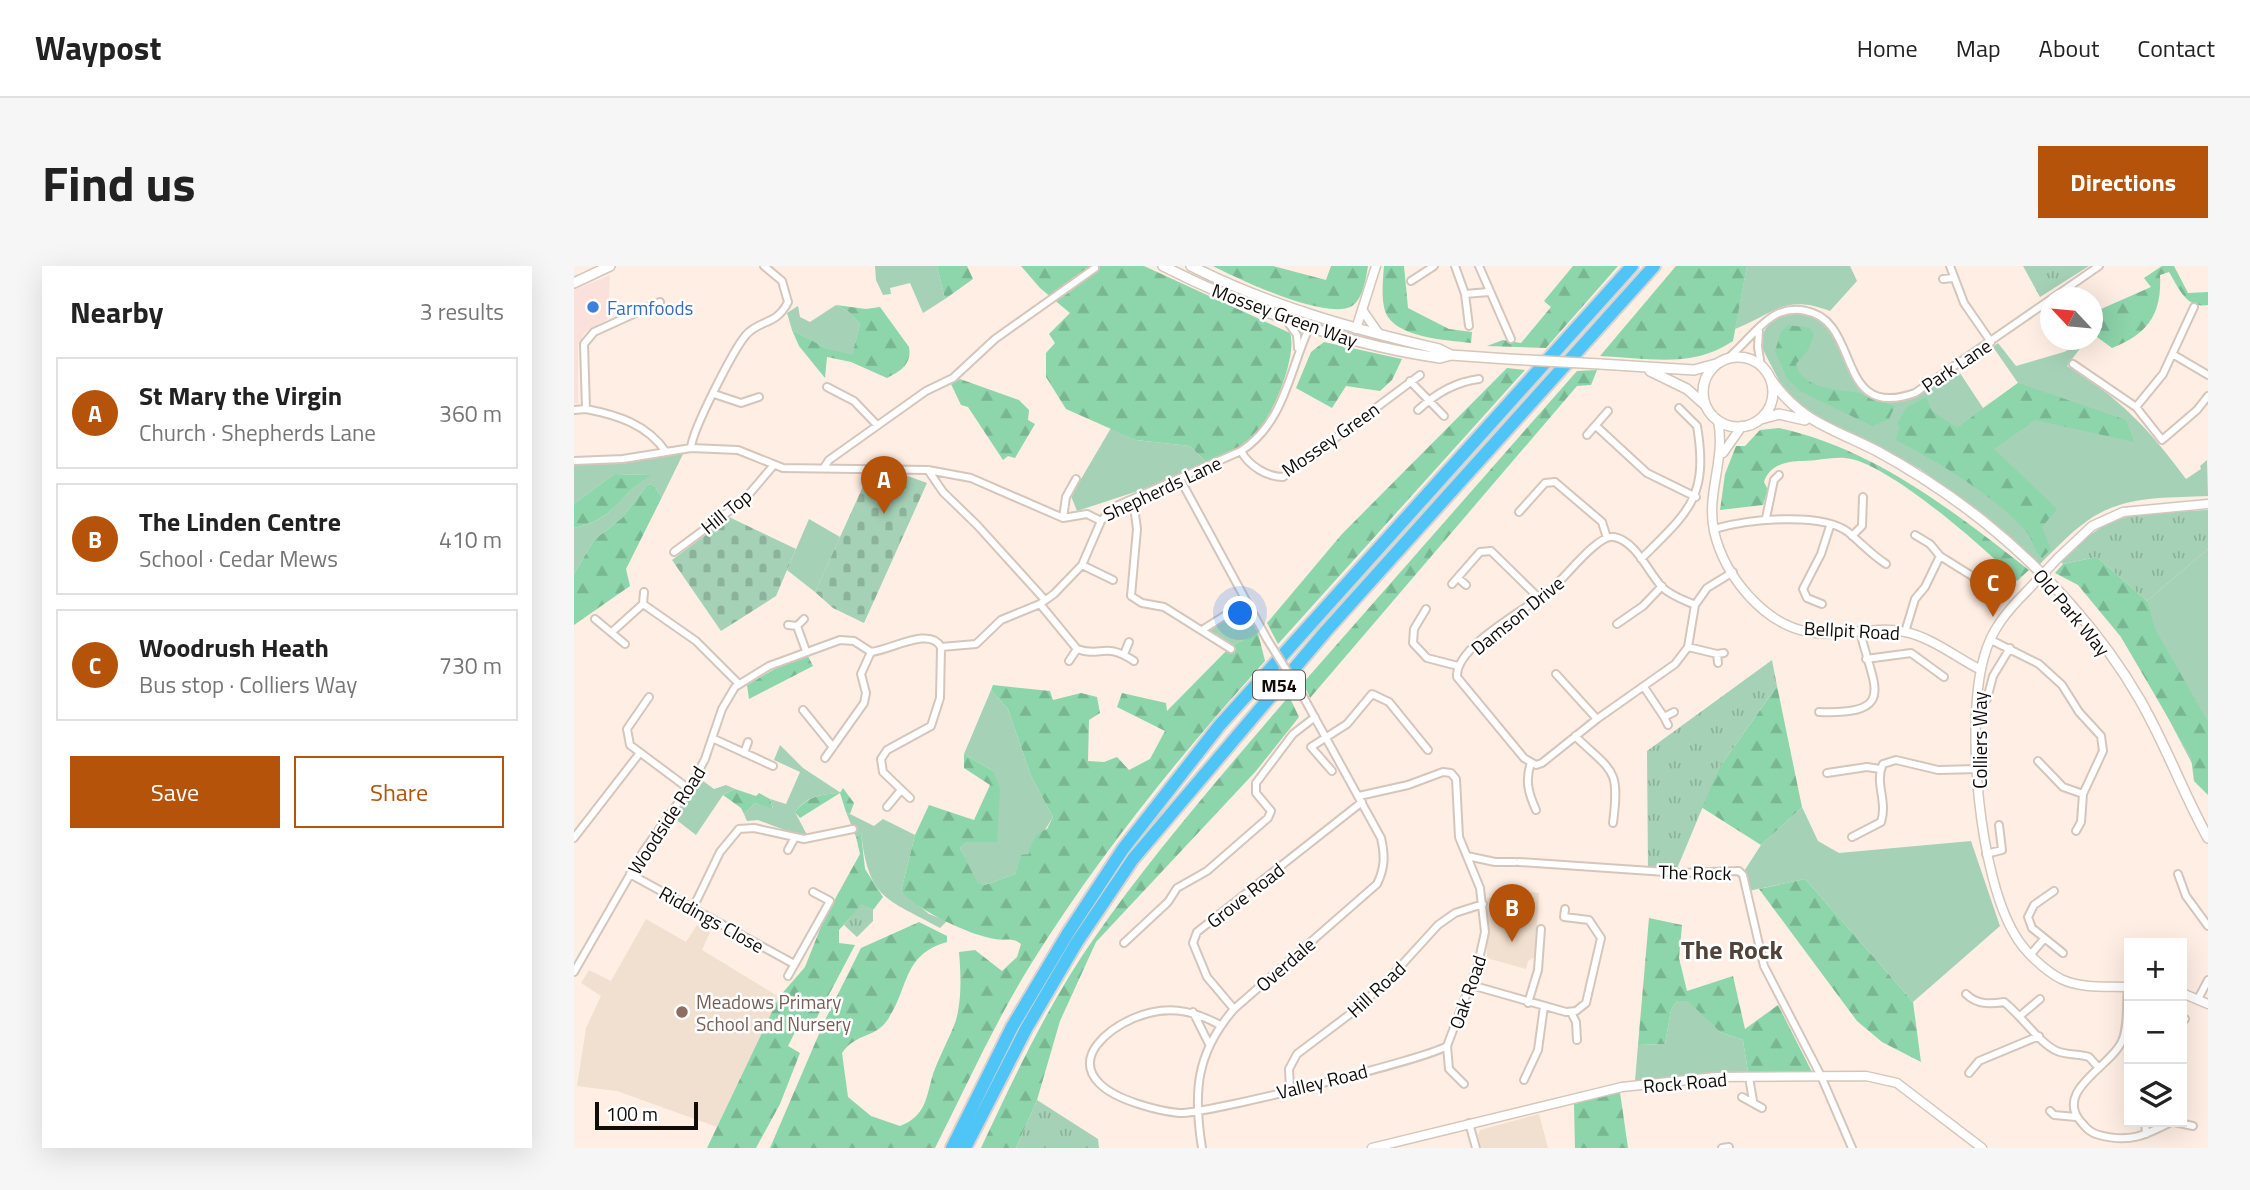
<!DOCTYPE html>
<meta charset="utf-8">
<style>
body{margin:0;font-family:"Titillium Web",sans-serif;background:#f6f6f6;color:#222}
.controls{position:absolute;right:21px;bottom:21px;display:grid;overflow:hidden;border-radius:0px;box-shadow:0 7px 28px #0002}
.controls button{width:63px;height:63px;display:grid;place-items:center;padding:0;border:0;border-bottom:2px solid #e0e0e0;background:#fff;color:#222;font:35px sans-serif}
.compass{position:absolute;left:1466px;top:21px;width:63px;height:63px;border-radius:50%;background:#fff;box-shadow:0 7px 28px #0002;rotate:296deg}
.scale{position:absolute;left:21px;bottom:18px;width:103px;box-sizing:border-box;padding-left:7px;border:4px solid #110c08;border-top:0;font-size:19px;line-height:24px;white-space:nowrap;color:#110c08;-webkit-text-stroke:5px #fff;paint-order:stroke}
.you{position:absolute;left:667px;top:348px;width:24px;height:24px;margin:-18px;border:5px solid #fff;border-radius:50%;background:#1a73e8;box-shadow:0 0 0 10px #1a73e833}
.badge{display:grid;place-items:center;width:46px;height:46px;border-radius:50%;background:#b45309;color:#fff;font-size:23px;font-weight:700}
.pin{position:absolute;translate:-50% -58px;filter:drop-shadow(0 2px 4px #0008)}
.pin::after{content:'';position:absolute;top:37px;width:24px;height:21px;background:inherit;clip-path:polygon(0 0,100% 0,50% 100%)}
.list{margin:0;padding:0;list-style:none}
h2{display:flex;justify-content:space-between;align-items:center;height:91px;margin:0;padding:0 28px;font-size:30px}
h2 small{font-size:23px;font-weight:400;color:#767676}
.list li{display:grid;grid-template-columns:46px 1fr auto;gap:21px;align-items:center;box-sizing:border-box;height:112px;margin:0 14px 14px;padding:0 14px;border:2px solid #e0e0e0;border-radius:0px}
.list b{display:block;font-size:26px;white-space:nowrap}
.list p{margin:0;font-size:23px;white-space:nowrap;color:#767676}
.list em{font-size:23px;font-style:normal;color:#767676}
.actions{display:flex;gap:14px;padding:21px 28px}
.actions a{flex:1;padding:16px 0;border:2px solid #b45309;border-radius:0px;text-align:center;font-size:24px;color:#b45309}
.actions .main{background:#b45309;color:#fff}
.icon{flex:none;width:38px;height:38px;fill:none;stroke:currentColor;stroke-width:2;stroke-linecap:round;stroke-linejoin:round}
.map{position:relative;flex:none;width:1634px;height:882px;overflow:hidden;border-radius:0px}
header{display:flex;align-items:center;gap:42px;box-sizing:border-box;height:98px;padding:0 35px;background:#fff;border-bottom:2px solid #e0e0e0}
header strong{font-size:33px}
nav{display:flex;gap:38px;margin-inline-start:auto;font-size:24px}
.intro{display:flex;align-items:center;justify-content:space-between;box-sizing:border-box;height:168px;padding:0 42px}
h1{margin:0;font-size:49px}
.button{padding:18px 32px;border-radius:0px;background:#b45309;color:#fff;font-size:24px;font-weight:700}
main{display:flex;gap:42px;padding:0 42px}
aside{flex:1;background:#fff;border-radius:0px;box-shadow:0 7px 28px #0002}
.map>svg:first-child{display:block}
.commercial{fill:#fbe1dc}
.education{fill:#f1e0cf}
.grass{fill:#a5d1b6}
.forest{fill:url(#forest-firs)}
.cemetery{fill:url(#cemetery-stones)}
.park{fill:url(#park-tufts)}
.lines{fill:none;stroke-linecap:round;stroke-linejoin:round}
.minor-casing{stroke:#d5c6bb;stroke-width:10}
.tertiary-casing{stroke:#d5c6bb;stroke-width:11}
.secondary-casing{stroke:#d5c6bb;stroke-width:12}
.motorway-casing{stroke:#d4d3d3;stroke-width:16}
.minor{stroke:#fff;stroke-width:6}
.tertiary{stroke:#fff;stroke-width:8}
.secondary{stroke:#fff;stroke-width:9}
.motorway{stroke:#4fc4f7;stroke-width:12}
.minor-bridge-casing{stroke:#d5c6bb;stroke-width:10;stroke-linecap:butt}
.tertiary-bridge-casing{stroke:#d5c6bb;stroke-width:11;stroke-linecap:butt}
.secondary-bridge-casing{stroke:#d5c6bb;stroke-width:12;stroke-linecap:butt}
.minor-bridge{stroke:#fff;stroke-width:6}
.tertiary-bridge{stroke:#fff;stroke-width:8}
.secondary-bridge{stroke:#fff;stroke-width:9}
.shop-dot{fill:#3f7fe0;stroke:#fff;stroke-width:2.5}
.education-dot{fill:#8d6e63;stroke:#fff;stroke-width:2.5}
.labels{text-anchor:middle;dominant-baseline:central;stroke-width:5;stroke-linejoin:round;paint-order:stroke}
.shield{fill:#fff;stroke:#585552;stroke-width:2}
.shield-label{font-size:18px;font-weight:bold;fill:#110c08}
.shop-label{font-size:19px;fill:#366cbe;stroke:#fff;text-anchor:start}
.street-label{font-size:19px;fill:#110c08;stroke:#fff}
.education-label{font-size:19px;fill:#785e54;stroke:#fff;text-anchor:start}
.district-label{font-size:26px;font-weight:bold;fill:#50433a;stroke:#fff}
</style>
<header>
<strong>Waypost</strong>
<nav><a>Home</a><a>Map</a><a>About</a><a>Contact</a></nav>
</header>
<div class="intro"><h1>Find us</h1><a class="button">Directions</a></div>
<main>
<aside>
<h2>Nearby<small>3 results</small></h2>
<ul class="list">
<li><span class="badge">A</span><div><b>St Mary the Virgin</b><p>Church · Shepherds Lane</p></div><em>360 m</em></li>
<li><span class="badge">B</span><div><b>The Linden Centre</b><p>School · Cedar Mews</p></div><em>410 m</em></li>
<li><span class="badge">C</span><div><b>Woodrush Heath</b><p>Bus stop · Colliers Way</p></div><em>730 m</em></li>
</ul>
<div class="actions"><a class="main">Save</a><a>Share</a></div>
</aside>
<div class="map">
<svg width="1634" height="882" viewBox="0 0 1634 882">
<defs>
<pattern id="forest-firs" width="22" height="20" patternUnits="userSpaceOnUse" patternTransform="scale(1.75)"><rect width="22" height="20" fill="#8dd5ab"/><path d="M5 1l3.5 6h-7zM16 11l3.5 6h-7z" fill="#79b692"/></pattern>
<pattern id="cemetery-stones" width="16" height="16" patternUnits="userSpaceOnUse" patternTransform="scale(1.75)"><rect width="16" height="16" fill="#a5d1b6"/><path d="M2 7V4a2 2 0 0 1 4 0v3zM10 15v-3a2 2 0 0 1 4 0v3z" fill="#8db29b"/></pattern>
<pattern id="park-tufts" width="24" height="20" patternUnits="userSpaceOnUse" patternTransform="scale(1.75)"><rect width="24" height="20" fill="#a5d1b6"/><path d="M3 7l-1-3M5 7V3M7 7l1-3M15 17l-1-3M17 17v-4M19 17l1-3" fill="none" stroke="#8db29b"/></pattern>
</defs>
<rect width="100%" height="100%" fill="#feeee3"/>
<path class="commercial" d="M36,9L34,53L11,66L4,79V137H0V24Z"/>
<path class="education" d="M929,623L965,627L961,691L954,695L952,703L913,692V632L928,633Z
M72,653L112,676L123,659L136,666L128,684L205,731L143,861L43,825L3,820L12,762L27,730L7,717L15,704L37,715Z
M965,848L974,882H907L904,869L906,864Z"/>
<path class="grass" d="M301,0H363L371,33L349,47L336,17L316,22L317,28L309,29L302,14Z
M1173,0H1276L1283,15L1256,45C1210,28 1201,47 1161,63Z
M262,39L275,46L286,58L278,90L252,82L218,64L213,47L224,40L226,51L236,56Z
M1226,47C1298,60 1247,196 1384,104L1409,142L1444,117L1419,81L1424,77L1442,100L1490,86L1510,77L1493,100C1545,131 1577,165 1612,213L1627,203L1626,200L1633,194L1634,230C1592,232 1549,229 1513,255C1496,267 1480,284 1465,299L1411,250L1346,203L1236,148L1213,130L1186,78C1190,56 1205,48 1226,47Z
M537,162L562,174L616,180L632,196L567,224L503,245L497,230Z
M109,188L88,231L78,218L73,219L48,252L20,274L0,308V262C43,253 42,230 76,209L40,208L0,238V199Z
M235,253L266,271L241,326L213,304Z
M1634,283V528L1579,423L1547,371L1573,335Z
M670,341L684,367L657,380L635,365L648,352Z
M417,424L434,443L457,510L479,551L456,588L447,590L441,608L411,619L402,616L386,582L393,576H422L419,505L390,488Z
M206,479L229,502L267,527C247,528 233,530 221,546L233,569L208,567V563L184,554L173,555L170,548L181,537L199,542L196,533L212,538L226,506L200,494Z
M125,512L140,523L152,519L161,523L149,529L122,569L100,552Z
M1228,541L1244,575L1265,587L1397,575L1426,660L1339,736L1231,613L1170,626L1165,613L1187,579Z
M272,546L300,560L309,553L341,569L327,625L355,648L373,655L366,662C312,632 295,634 287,567L282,571Z
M1114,734L1146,766L1169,774L1174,806L1061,815L1064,779L1091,778L1097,744L1103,735Z"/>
<path class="forest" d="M363,0H393L399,13L371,33Z
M447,0H570L716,67C724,91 696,159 675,175C663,184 646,189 632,196L616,180L562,174L492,143L472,111V87L481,77L475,68L496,47L466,22Z
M639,0H699L752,14L757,0H794C792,12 789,33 778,40C753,55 664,13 639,0Z
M810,0H830L834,42L875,63L898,66L897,77C873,74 820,72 811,45C807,32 809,13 810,0Z
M999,0H1044L972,82L913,80L929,74L947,77L977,41L970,35Z
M1102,0H1173L1159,75C1118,103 1074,92 1026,90Z
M1588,0H1600L1614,27L1634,26V39C1612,43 1605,22 1595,6L1586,9C1588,48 1574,68 1538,82L1519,68L1518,47L1577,21L1570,12Z
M262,39L292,43L306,41L335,81C338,98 327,105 313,112L277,96L253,91L251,112L225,80L218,64L252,82L278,89L286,58L275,46Z
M1214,59L1236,62L1240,68L1234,84L1222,98C1226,121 1261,124 1279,126C1289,127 1307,137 1321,140L1315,153L1298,160L1226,125L1213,112L1201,85L1207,66Z
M750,76L828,93L818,114L806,125L772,120L758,142L722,122L737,86Z
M933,102L951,104L704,378L693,357L768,268Z
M1023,104L1017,119L1003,120L736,432L729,417L1003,105Z
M386,113L445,134L455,144L454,154L461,158L441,192L434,190L429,194L394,141L387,139L377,118Z
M1444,117L1552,154L1560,176L1461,154L1420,183L1483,243L1468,261L1477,283L1468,292C1458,284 1460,273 1452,265C1421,230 1363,195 1322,174L1326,160L1323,158L1332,142L1352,131L1358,145L1383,162Z
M1205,162C1301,183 1379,245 1455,304L1443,315C1415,285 1311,194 1271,192C1258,191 1242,195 1228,195C1213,195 1195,199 1190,216L1194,224L1189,239L1146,244L1151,208L1162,180H1171L1186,164Z
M40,208L77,209C43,229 43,253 0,262V238Z
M78,218L88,231L52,303L56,320L0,359V308L20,274L48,252L73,219Z
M1523,291L1573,335L1581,363L1634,456V529L1620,515L1617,491L1547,371L1504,319L1481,307L1489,298Z
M684,367L691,395C605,490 525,589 457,698C421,756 392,821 361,882H196L251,754L287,682L345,656L373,670V676C327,689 336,723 312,756C300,772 282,767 268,787L274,831L297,850L326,860C352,850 352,832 359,808C365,791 374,775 381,757C388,737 387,707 385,686L401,684L428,705L443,691L447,678C439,671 431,675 421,673C395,669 345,645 327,625L341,569L355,539L400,554L416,519L390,502V488L419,505L426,523L423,576H393L386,582L403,616L411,619L441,608L447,589L455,588C456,577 463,566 473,563L479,551L457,510L434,443L417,424L419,419L476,425L479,434L507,427L523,431L526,447L515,454L514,495L530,496L543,491L555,504L576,493L591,465L543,441L548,427L592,437L593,445L657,380Z
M234,390L239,400L175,433L173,419L206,400Z
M1203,420L1228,541L1187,579L1127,541L1145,502Z
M715,430L725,451L682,505L522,676L486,755L463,834L442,882H407C441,810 475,736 521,671C580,586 648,509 715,430Z
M269,522L280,537L276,548L272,546L266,527L226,552L221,546C234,530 247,528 266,527Z
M161,523L182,530L185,527L196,533L199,543L181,537L170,548L167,542L149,529Z
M287,567L291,603L309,631L299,644L288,639L265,664V677L281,679L240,757L226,756L214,780L226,787L206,838L182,882H133L205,731L231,701L250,653L286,588L282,571Z
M1231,613L1339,736L1347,796L1308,776L1283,755L1185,623Z
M1075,652L1108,659L1105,692L1113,725L1159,710L1171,763L1204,739L1238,806H1174L1169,774L1146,766L1114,735H1103L1097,744L1091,778L1064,779Z
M1046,826L1054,882H1001L1000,838Z"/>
<path class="cemetery" d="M296,205L323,206L353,217L290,357L259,342L241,326Z
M155,251L222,283L202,330L147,365L98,294Z"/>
<path class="park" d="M1449,0H1515L1466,31Z
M1634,244V283L1573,335L1523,291L1489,298L1486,295C1541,241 1562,248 1634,244Z
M1198,394L1203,420L1145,502L1102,605L1074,603L1073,485Z
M287,638L299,644V655L283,671L270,659Z
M463,834L524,873L525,882H442Z"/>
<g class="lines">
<g class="minor-casing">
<path id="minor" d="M881,0L891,28L895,60
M905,0L937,73
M1376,0L1390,37L1417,76
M1369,13L1379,12
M837,15L860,0
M891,28L915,26
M86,36L20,66L10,78L12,143C43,149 73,158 92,186
M713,55L723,69L724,82
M1185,65L1184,81L1187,100
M1600,89L1634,109
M1153,93C1169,80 1186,56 1205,47C1213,44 1223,43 1232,45C1288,55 1260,156 1341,127L1525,0
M1499,98L1562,141L1589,108L1620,41
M836,115L870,150
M253,121L280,135L303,159
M140,128L167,137L185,131
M1562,141L1588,174L1623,144L1634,130
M0,144L12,143
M844,144C861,128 881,116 905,113
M1022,160L1073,207L1122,231
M1013,169L1034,145
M117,182C118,164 160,83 172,69C186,53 202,60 214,36L208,15L190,0
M667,185C675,200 693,211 709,211L846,109
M0,195L49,193L117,182L164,184L209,202L354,204L397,212L489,252L513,248L527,255L540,241L667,185C710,157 715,106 735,62
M251,200L255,194L352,125L379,112L421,73L521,2
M354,204L369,226L403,259L471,334
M606,213L693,373
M559,233L563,263L557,330L568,337L590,341L657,383
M945,246L971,217L981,216L1028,256L1033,272
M489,252L492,231L502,213
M1192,252L1200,214L1205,209
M1140,263C1171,254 1247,245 1274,266C1287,277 1298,289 1312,298
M1341,269L1356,278L1366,290
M1278,270L1288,260L1289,231
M100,286L170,234L199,200
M1067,293C1114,246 1135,232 1123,160L1105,142
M508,299L539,314
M884,312L892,319
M878,318L906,286L917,285L966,333
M69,338L122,375L165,418
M466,338L503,383C528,392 530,375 560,395
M1248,338L1233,332L1229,323L1247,288L1256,260
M1121,339C1110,334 1097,330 1088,321C1074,306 1062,275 1040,271C1023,268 990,314 975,325C953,343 881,380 883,411L950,492L962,499L968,497L1023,453L1101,398L1114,381L1121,339L1133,322L1159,306
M852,343L840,363L839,377L853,392L884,400
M21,353L51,378
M1043,358L1069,340L1088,320
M214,359L223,360L230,353
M223,360L232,385
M628,364L671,337
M39,365L69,338L70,326
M1331,366L1341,333L1351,321L1366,290L1398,310L1408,323
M1417,374L1465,398L1488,419L1505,446L1527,470L1529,485L1509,528L1507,556L1502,565
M1114,381L1143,388
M550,388L555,376
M1292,393L1337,387L1370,411
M495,395L503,383
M1144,397L1143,388L1150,387
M982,408L1023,453
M1070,421L1090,451
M75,431L53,463L56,479L115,523
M1413,433L1419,410L1436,382
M229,444L259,481
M1245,446C1326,449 1298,419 1286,365
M1094,459L1090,451L1100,446
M1001,470C1039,507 1046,501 1039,557
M138,472L199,500
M170,487L174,476
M251,492L290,437L292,427L287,408L297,386
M1464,495L1489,521L1509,528
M957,496C951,515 954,526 962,544
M758,505L737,481L773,458L798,428L815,436L854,484
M1253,507L1293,501L1306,503
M785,530L834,519L869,506L877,507L882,513L885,571L906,622L911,666L904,698L873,780
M336,532L309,506L307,493L313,484L357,460L366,432L367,381
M313,541L327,524
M1278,571L1307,556C1314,535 1300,517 1309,498L1322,494L1364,504L1404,503
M0,572L65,488
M214,584L220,573
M1412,588L1428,584L1425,559
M893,590L921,596H941
M945,596L1106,607L1165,605L1169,609L1190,700L1247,810L1278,882
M56,608L220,698
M1604,608L1612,630L1634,660
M1480,625L1460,639L1454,651L1458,662L1489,687
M119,642L146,586L165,563L180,562L230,573L279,563
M550,677L594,636L603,622L633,605L694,552L697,545L682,527V517L719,468L741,451
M1457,688L1470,673
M0,706L69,586L119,516L131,493L148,443L161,421L195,400L266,374L280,375L297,386C317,384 356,360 367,381L402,378L427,354L466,338L480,328L508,299L527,255
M214,710L256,635L239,626
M897,719L992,746L1002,745L1012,737L1027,672L1015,654L990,651L991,643
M1554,721C1552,737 1555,760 1548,775C1538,800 1478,825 1508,857C1513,863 1517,867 1525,869C1555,877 1570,870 1597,856
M1392,728C1403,739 1416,738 1430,736C1447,749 1466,778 1483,785C1492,789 1505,788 1515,791L1525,802
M1624,733L1634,714
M954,737L964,704L967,663
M660,743L633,711L619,677L623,666L788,536
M619,746L635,778
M997,746L1002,756L1003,774
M1447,749L1466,733
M1608,751L1611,753
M646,759C617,743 591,739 560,752C537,762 497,790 526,818C542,834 584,845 605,847C628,849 853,793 873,780
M873,780L875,803L890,818
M1395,807L1405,795L1465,770
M1175,811L1179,835
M950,814L964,784L970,740
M716,822L715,803L723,788L780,745L813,715L864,659L881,647L909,638
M1168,831L1188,842
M1476,845L1480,849L1502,851
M1571,856L1572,868
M1600,856L1619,860
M895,857L902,882
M628,882C619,826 622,787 660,743L803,618C811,602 811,589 807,572L730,432
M1148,882L1155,881"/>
</g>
<g class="tertiary-casing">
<path id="tertiary" d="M789,45L805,68
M782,63L802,0
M1144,155C1152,193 1132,227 1140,265C1150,309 1189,358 1235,366C1266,372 1299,359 1331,366C1357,371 1383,392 1407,404
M1149,187L1168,160
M1484,292L1518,260L1549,246L1634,238
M1453,325C1433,345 1417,364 1410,391C1391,457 1405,610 1441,669C1450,685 1470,704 1487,713C1508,723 1533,720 1555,721
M1608,727L1634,738
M798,882L1048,821L1142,811L1292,810L1323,817L1408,882"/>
</g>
<g class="secondary-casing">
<path id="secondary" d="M589,0C676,44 769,78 866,92L877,89
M617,0C696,40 779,63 865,83L877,89L934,93
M0,17L36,0
M1129 126a35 35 0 1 1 70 0a35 35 0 1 1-70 0Z
M1026,98L1120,104L1142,98
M1076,105L1113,123L1131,139
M1196,112C1226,156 1258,162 1303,185C1340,205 1376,229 1409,255C1470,304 1527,366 1566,434C1592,479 1609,527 1634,572
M1187,153L1205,148L1231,154"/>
</g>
<g class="motorway-casing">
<path id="motorway" d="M378,882L438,761L494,667L549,583L645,460L1058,0
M391,882L452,763L503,676L559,593L752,365L1080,0"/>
</g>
<use href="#minor" class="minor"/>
<use href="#tertiary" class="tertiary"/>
<use href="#secondary" class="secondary"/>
<use href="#motorway" class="motorway"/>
<g class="minor-bridge-casing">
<path id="minor-bridge" d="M693,373L730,432"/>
</g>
<g class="tertiary-bridge-casing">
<path id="tertiary-bridge" d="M1453,325L1484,292"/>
</g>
<g class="secondary-bridge-casing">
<path id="secondary-bridge" d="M934,93L1026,98"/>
</g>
<use href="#minor-bridge" class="minor-bridge"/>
<use href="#tertiary-bridge" class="tertiary-bridge"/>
<use href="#secondary-bridge" class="secondary-bridge"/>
</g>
<circle class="shop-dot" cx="19" cy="41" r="7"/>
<circle class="education-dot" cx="108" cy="746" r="7"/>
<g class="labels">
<rect class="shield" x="679" y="404.5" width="52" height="29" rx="5"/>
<g class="shield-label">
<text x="705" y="419">M54</text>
</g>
<g class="shop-label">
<text x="33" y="41">Farmfoods</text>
</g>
<g class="street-label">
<text transform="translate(711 49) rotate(20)">Mossey Green Way</text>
<text transform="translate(1382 99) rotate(-34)">Park Lane</text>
<text transform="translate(756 173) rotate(-35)">Mossey Green</text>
<text transform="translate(588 222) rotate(-25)">Shepherds Lane</text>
<text transform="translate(152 245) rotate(-39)">Hill Top</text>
<text transform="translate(1498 346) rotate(50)">Old Park Way</text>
<text transform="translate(943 349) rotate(-39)">Damson Drive</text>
<text transform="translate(1278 364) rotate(3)">Bellpit Road</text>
<text transform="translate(1405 474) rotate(-90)">Colliers Way</text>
<text transform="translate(92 554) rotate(-57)">Woodside Road</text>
<text transform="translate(1121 606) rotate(1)">The Rock</text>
<text transform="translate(671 629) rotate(-38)">Grove Road</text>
<text transform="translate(138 653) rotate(29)">Riddings Close</text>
<text transform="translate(711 698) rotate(-41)">Overdale</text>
<text transform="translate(802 723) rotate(-43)">Hill Road</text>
<text transform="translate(893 726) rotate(-71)">Oak Road</text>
<text transform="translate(748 815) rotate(-14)">Valley Road</text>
<text transform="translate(1111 816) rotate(-5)">Rock Road</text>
</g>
<g class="education-label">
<text x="122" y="735">Meadows Primary<tspan x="122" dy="22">School and Nursery</tspan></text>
</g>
<g class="district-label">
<text x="1158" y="683">The Rock</text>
</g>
</g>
</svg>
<div class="controls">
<button>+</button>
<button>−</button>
<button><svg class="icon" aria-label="layers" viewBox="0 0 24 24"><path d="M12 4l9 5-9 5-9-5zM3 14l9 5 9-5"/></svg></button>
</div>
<svg class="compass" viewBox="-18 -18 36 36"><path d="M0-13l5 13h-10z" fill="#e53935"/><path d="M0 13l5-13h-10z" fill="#767676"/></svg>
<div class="scale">100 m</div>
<div class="you"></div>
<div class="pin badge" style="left:310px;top:248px">A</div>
<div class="pin badge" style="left:938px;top:676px">B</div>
<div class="pin badge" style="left:1419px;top:351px">C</div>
</div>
</main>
